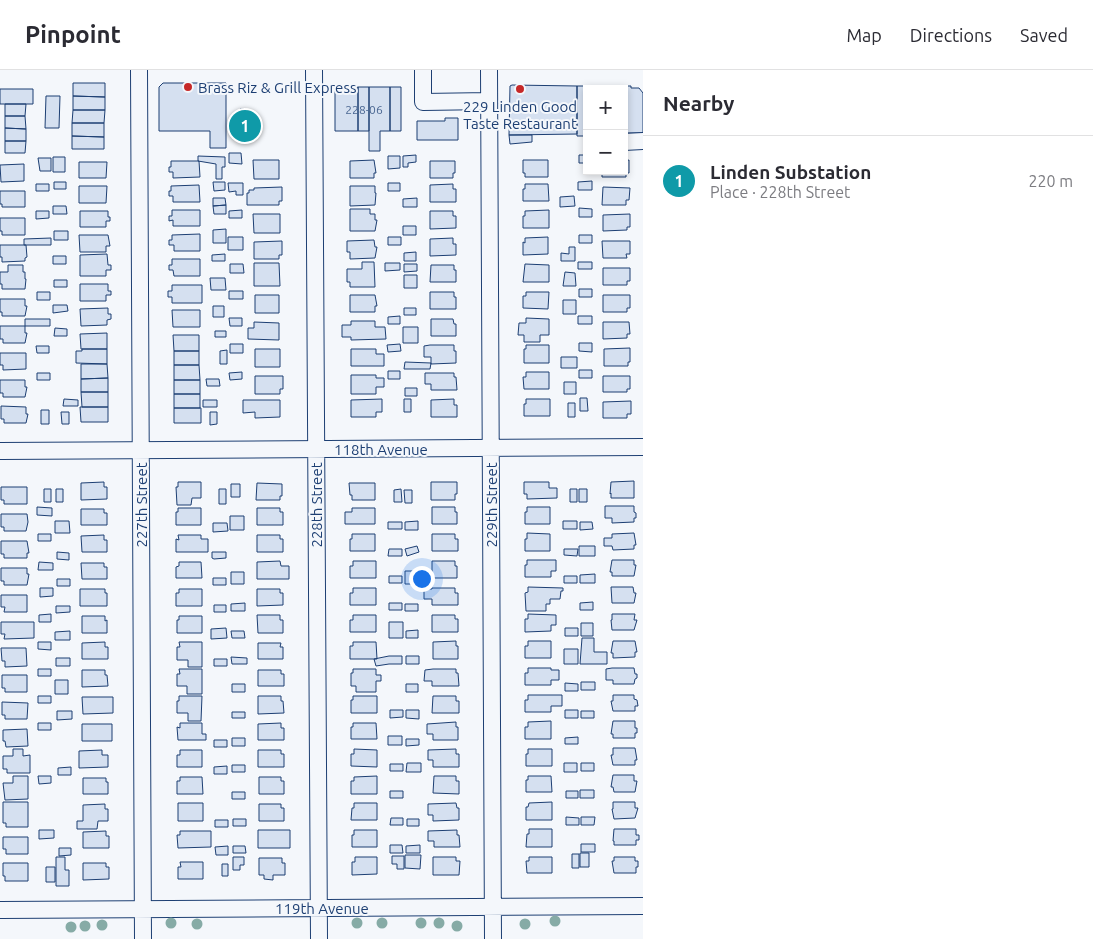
<!DOCTYPE html>
<meta charset="utf-8">
<style>
body{margin:0;font-family:Ubuntu,sans-serif;background:#f2f2f3;color:#2b2b33}
.controls{position:absolute;right:15px;top:15px;display:grid;overflow:hidden;border-radius:0px;box-shadow:0 2px 8px #0003}
.controls button{width:45px;height:45px;display:grid;place-items:center;padding:0;border:0;border-bottom:1px solid #e1e1e2;background:#fff;color:#2b2b33;font:25px sans-serif}
.you{position:absolute;left:421px;top:508px;width:18px;height:18px;margin:-12px;border:4px solid #fff;border-radius:50%;background:#1a73e8;box-shadow:0 0 0 8px #1a73e833}
.badge{display:grid;place-items:center;width:32px;height:32px;border-radius:50%;background:#c62828;color:#fff;font-size:16px;font-weight:700}
.pin{position:absolute;translate:-50% -50%;border:2px solid #fff;box-shadow:0 1px 5px #0006}
.list{margin:0;padding:0;list-style:none}
h2{display:flex;justify-content:space-between;align-items:center;height:65px;margin:0;padding:0 20px;font-size:21px}
h2 small{font-size:16px;font-weight:400;color:#7c7c81}
.list li{display:grid;grid-template-columns:32px 1fr auto;gap:15px;align-items:center;box-sizing:border-box;height:90px;padding:0 20px;border-top:1px solid #e1e1e2}
.list b{display:block;font-size:19px;white-space:nowrap}
.list p{margin:0;font-size:16px;white-space:nowrap;color:#7c7c81}
.list em{font-size:16px;font-style:normal;color:#7c7c81}
.map{position:relative;flex:none;width:643px;height:869px;overflow:hidden}
header{display:flex;align-items:center;gap:30px;box-sizing:border-box;height:70px;padding:0 25px;background:#fff;border-bottom:1px solid #e1e1e2}
header strong{font-size:24px}
nav{display:flex;gap:28px;margin-inline-start:auto;font-size:18px}
main{display:flex}
aside{flex:1;background:#fff}
.map>svg:first-child{display:block}
.building{fill:#d5e0f0;stroke:#1d3f73}
.lines{fill:none;stroke-linecap:round;stroke-linejoin:round}
.minor-casing{stroke:#1d3f73;stroke-width:18}
.minor{stroke:#f4f7fb;stroke-width:16}
.tree{fill:#86aba6}
.poi-dot{fill:#c62828;stroke:#f4f7fb;stroke-width:2}
.labels{text-anchor:middle;dominant-baseline:central;stroke-width:4;stroke-linejoin:round;paint-order:stroke}
.number-label{font-size:12px;fill:#4b6792}
.poi-label{font-size:15px;fill:#1d3f73;stroke:#f4f7fb;text-anchor:start}
.street-label{font-size:15px;fill:#1d3f73;stroke:#f4f7fb}
</style>
<header>
<strong>Pinpoint</strong>
<nav><a>Map</a><a>Directions</a><a>Saved</a></nav>
</header>
<main>
<div class="map">
<svg width="643" height="869" viewBox="0 0 643 869">
<rect width="100%" height="100%" fill="#f4f7fb"/>
<path class="building" d="M73,13H105V27L73,26Z
M163,13H226V78H210V61H159V17Z
M512,15L577,16V64L509,65L510,16Z
M577,16H631V18H639L643,23V63H624V19H587V66H577Z
M335,17H358V61H335Z
M358,17H369V61H358Z
M369,17H390V61H380V81H369Z
M390,17H401V61H390Z
M0,19H33V34H0Z
M46,26H60L59,58H45Z
M73,26L105,27V40H73Z
M5,34H26L25,46H5Z
M240,39H246V41H248V49H251V62H240Z
M73,40H105L104,53H72Z
M5,46H25L26,59L5,58Z
M445,48H458V70H417V51H445Z
M72,53H104V67L72,66Z
M5,58L26,59V71H5Z
M509,65H532V72L510,74Z
M72,66L104,67V79H72Z
M5,71H26L25,83H5Z
M229,83H241L242,94L229,93Z
M416,85V92L408,93V97H403V86Z
M579,85H587V93H579Z
M198,86L225,87V97H222V109H216V94L198,91Z
M388,86H400V98L388,99Z
M53,87H65V102H53Z
M38,88H51V101H40Z
M253,90H279V109H254Z
M374,90L376,103H374V108H350V91Z
M523,90H548V107H525V103H523Z
M629,90V103H626V107H602V101H624V91Z
M171,91H199L200,107L173,108V102H169V97H171Z
M430,91H455V103H453V108H430Z
M79,92H107L106,108H79Z
M24,94V111L1,112L0,95Z
M592,111V120H578V112Z
M54,112H66V119H54Z
M213,112H225V120L214,121Z
M228,113H243V125H236V121L229,122Z
M388,113H400V121H388Z
M36,114H49V121H36Z
M453,114V119H456V132H430V115Z
M525,114H548L549,131H523V119H525Z
M199,115L200,132H173V126H169V121H171V116Z
M79,116H107L106,133H79Z
M350,116H375V123H376L375,135L350,136Z
M282,117V131H279V135H247V123H249V120H254V118Z
M603,117L630,118L629,130H626V135H602Z
M0,121H25V137H2V134H0Z
M574,126L575,136L560,137V127Z
M213,128H225L226,135L213,136Z
M417,128V137H403V129Z
M226,135V144H214L213,136Z
M53,136H66L67,144H53Z
M579,138L592,139V147H579Z
M350,139H370V144H375V150H377L375,161H350Z
M172,140H200V156H173V150L169,151V146H172Z
M242,140V148H229V141Z
M549,140V158H523V146H525V141Z
M36,141H49V148L36,149Z
M80,141H108V147H110V151H106V157H80Z
M430,141H453V146H456V158L430,159Z
M253,144H280V163H254Z
M630,144V157H627V160L603,161V145Z
M0,148H25V165H2V161H0Z
M403,156H416V165H403Z
M226,159V173H213V160Z
M54,161H68V170H54Z
M200,164V181H174V175H169V170H172V165Z
M79,165H108L110,176H106V182H80Z
M579,165H592V173H579Z
M228,167H243V180H228Z
M388,167H401V175H388Z
M548,167V184L523,185V172L525,173V168Z
M51,168V175H24V169Z
M453,168V174H456V185L430,186V169Z
M374,170L375,177H377L375,188L350,189V182H347V171Z
M282,171V185H279V189H254V172Z
M602,171H630V184H626L627,188H603Z
M0,175H26L27,187L25,188V191L2,192V187H0Z
M569,177H575V191H561V183L569,184Z
M416,182V191H404V183Z
M107,184L108,195H111V200H106V206H80V185Z
M225,184V191H212V185Z
M53,186H66V194H53Z
M172,189H200V206H174L173,200H169V195H172Z
M362,192H374L375,217H350V212H347V199H362Z
M578,192H592V199H578Z
M254,193H279L280,216H254Z
M385,193H400V200L385,201Z
M230,194H243L244,203H230Z
M404,194H417V201L404,202Z
M525,194L549,195V212H523Z
M8,195H23V202H25V209H26L25,219H2V214H0V202H8Z
M431,195H454V200H456V212H430Z
M603,198H630V211H627V215H603Z
M565,202L575,203L576,216H563Z
M404,205H417V218H404Z
M210,208H225L226,220H211Z
M54,210H67V217H54Z
M80,214H108V221H111V225H106V231H80Z
M172,215H202V233H172V227H168V221H172Z
M579,219H592V227H579Z
M229,221H243V229H229Z
M37,222H50V230H37Z
M430,222H454V227H456V239H430Z
M526,222H549L548,239L523,238V226H526Z
M255,225H279V243H255Z
M350,225H375L377,236H375V242H350Z
M603,225H630V238H627V242H603Z
M0,229H25V236H27L25,246H2V242H0Z
M563,230H576V244H563Z
M53,235H67L68,241L53,243Z
M213,236H224V247H213Z
M108,238V244H111V249L107,250V255L81,256L80,239Z
M404,238H416V245H404Z
M172,240H200V257H173Z
M400,246V254H388V247Z
M578,246H592V254H578Z
M229,248H242V256H230Z
M526,248L549,249V265H540V272H524V265H518L519,253H526Z
M25,249H50V256H25Z
M431,249H453L454,254H456V266H431Z
M351,251H375V257H385L386,269L351,270V267H342V255H351Z
M254,252L279,253V270L248,269V258H254Z
M603,252H629L630,264H627V268L603,269Z
M0,256H25V263H27L25,273H3V269H0Z
M403,257H418V273H403Z
M55,258L67,259V266H54Z
M215,261H226V267H215Z
M107,263V279H81L80,264Z
M173,265H199V281H174Z
M579,273H592V282L579,281Z
M230,274H243V283H230Z
M400,274L401,281L388,282L387,275Z
M430,275H454V281H456V293L431,294V287H424V276Z
M526,275H549V293H524V279H526Z
M36,276H49V283H37Z
M630,278V292H628V296H604V279Z
M82,279H107V294L76,293V281H82Z
M255,279H280V297H255Z
M351,279H376V284H384V296H351Z
M227,280V294H220V281Z
M174,281H199V295H174Z
M0,283H26V299L3,300V295H0Z
M561,287H577V298H561Z
M405,292L431,293L430,299H404Z
M81,294H107L108,308L81,309Z
M174,295H199L200,310H174Z
M579,300H592V308H579Z
M388,301H400V309H388Z
M242,302V309L230,310L229,303Z
M526,302H549V319H524L523,307H526Z
M37,303H50V310H37Z
M425,303H454V307H456L457,320H431V314H425Z
M351,305H376V308H384V317H376V324H351Z
M255,306H283V319H280V324H255Z
M603,306H630V319H627V322H603Z
M108,308V322H81V309Z
M206,309H219L220,316H207Z
M0,310H25V317H27L25,327H3V323H0Z
M174,310H200V324H174Z
M564,312H576V324H564Z
M405,318H417V326H405Z
M81,322H108V337H82Z
M174,324H200V338H174Z
M580,328H587L588,341H580Z
M64,329L78,330V336H63Z
M382,329V342H376V347H351V330Z
M404,329H411V342H404Z
M454,329V335H457V347H431V330Z
M526,329H550V346H524V334H526Z
M203,330H217V337H203Z
M243,330H280V347L255,348V342L243,343Z
M631,331V344H627V348H603V332Z
M568,333H575V347H568Z
M1,336L26,337V344H28L26,353H4V349H1Z
M80,337H108V352H81Z
M174,338H201V353H174Z
M41,340H49V354H41Z
M61,342H69V354H62Z
M210,342H217V354L210,355Z
M634,411V428H611V423L610,424L611,412Z
M104,412V417H107V429L81,430V413Z
M178,412H201V428H192L191,435H177L176,417H178Z
M431,412H457V424H455V430H431Z
M524,412H549V418H557V428L527,429V424H524Z
M257,413L282,414V426H280V430H256Z
M349,413H375V430H352V425H350Z
M231,414H240V427H231Z
M1,417H27V434H4V430H1Z
M44,419H51V432H44Z
M56,419H63V432H56Z
M219,419H226V434H219Z
M401,419L402,432H394V420Z
M570,419H577V432H570Z
M579,419H587V432H579Z
M404,420H412V433H405Z
M605,436H634V442L636,443V448H634V452L612,453V448H605Z
M37,437L52,438V446L37,445Z
M432,437H455V442H457V454H432Z
M527,437H550V454H525V442H527Z
M178,438H201V455H176V442H178Z
M257,438H280V442H283V455H257Z
M352,438H375V454H345V442H352Z
M81,439H104V443H107V455H81Z
M1,444H27L28,452L26,461H4V457H1Z
M230,446H244V460H230Z
M55,451H69L70,463H55Z
M418,451V460H405V452Z
M563,451H577V459H563Z
M388,452H402V459H388Z
M580,452H592L593,459L580,460Z
M213,453H227L228,461L213,462Z
M527,463L550,464V481H525V469H527Z
M634,463L636,475H634V479L613,480L612,476H604V468H612V464Z
M38,464H51V471H38Z
M352,464H375V481H350V469H352Z
M432,464H455V469H458V481H432Z
M104,465V470H107V482H82L81,466Z
M178,465H201V469H208V482H176V469L179,470Z
M257,465H280V469H283V482H257Z
M1,471H27L29,483H27V488H4V484H1Z
M417,476L419,482L407,486L405,479Z
M579,476H595V486H579Z
M389,479H402V486H388Z
M564,479H578L577,486L564,485Z
M57,482L69,483V490L57,489Z
M212,482H226V488L214,489L212,488Z
M527,490H556V501H551V507H525V495H527Z
M612,490H634V495H636L634,506H612V502H610Z
M280,491L281,496H289V509H257V492Z
M353,491H376V508H350V496H353Z
M432,491H455V496H457V508H432Z
M39,492L53,493V500H38Z
M179,492H201L202,508H176V497L179,496Z
M81,493H104V497H107V509H82Z
M1,498H27V504H29L27,515H4V511H1Z
M405,501H417V505L419,504L420,514H405Z
M231,502H244V514H231Z
M595,504V513H580V505Z
M389,506H402V513H389Z
M564,506H577V513H564Z
M213,508H226V515H213Z
M57,509H70V516H57Z
M528,517L563,518V521H561L560,529H550V534H546V541H526L525,523L528,522Z
M611,517H633L634,523H636L634,533H612Z
M40,518H53V526L40,527Z
M353,518H376V535H350V523H353Z
M432,518H455V523H458V535H432V529H424V519H432Z
M80,519H105V523H107V536H80Z
M179,519H202V536H176V523H179Z
M257,519H280V523H283V535L257,536Z
M1,525H27V542H4L5,537H1Z
M593,532V540H580V533Z
M245,533V541H231V534Z
M389,533H402V540H389Z
M405,534H418V541H405Z
M214,535H226V542H214Z
M56,536H70V542L56,543Z
M51,544V552H39V545Z
M528,544L556,545V555H551V561L525,562V549H528Z
M612,544H635L634,550H637L634,560H612L611,550H612Z
M257,545H280V550H283V563H258Z
M353,545H376V562H350V550H353Z
M432,545H455V549H458V562H432Z
M82,546H105V551L107,550V563H82Z
M179,546H202V563H177V550H179Z
M1,552H34V568L4,569L5,564H1Z
M389,552H403V568H389Z
M581,553H593V566H581Z
M226,558L227,568L211,569V559Z
M565,558H578V566H565Z
M418,560V568H406V561Z
M70,561V570H55V562Z
M231,561H244L245,568H232Z
M582,568H594V582H607V594H580Z
M456,571V576H458V589H433V572Z
M528,571H551V588H525V576H528Z
M613,571H635L637,582H635V587L613,588V583H611Z
M38,572H51V580L38,579Z
M105,572V577H108V589H82V573Z
M179,572H202V597H188V590H177V577H180Z
M353,572H376L377,589H350V576H353Z
M258,573H281L280,577H283V589H258Z
M1,578H26L27,596L5,597V591H2Z
M564,579H578V594H564Z
M389,586H402V594H389L376,596L374,589Z
M406,586H419V594H406Z
M231,587L247,588V594H232Z
M56,588H70V596H56Z
M214,589H227V596H214Z
M528,598H551V600H559V610H551V615H525V603H528Z
M612,598H634L635,604H637V608L635,609L634,614H613V610H606V599Z
M38,599H51V606H38Z
M179,599H202V624H187V616H177V604H180Z
M353,599H376V605H381V611H376V622H356V616H351V603H353Z
M433,599H456V603H458L459,616H432V611H424L425,600Z
M82,600H105V605H107L108,616L82,617Z
M258,600H281V604H284V616H258Z
M2,605H27V622H5V618H2Z
M55,610H68V624H55Z
M581,612H595V620H581Z
M565,613L578,614V621H565Z
M232,614H245V622H232Z
M406,614H418V622H406Z
M528,625H562V636H551V642H525V630H528Z
M613,625H634V629L637,630L638,636H635V641H613L611,631H613Z
M38,626H51V633H38Z
M179,626H202L201,651H188V643H177V631H179Z
M258,626H281V631H283L284,643L258,644Z
M353,626H377V643H351V630H353Z
M433,626H456V631H459V643H432Z
M82,627H113V643L83,644Z
M2,632L28,633L27,649H5V645H2Z
M390,640H403V647L390,648Z
M406,640H419V649L406,648Z
M565,640H578V648H565Z
M57,641H72V649L57,650Z
M581,641H594V648H581Z
M232,642H245V648H232Z
M551,651V669H525V657H528V652Z
M613,651H635V658H637V663H635V668H613V664H611Z
M456,652V657H458V670H433V664H427V654Z
M38,653H51V660H38Z
M180,653H202V664H206V670H178L177,657L180,658Z
M281,653V658H284V670H258V654Z
M353,653H376L377,669H351V657H353Z
M82,654H112V671H82Z
M27,659L28,676L6,677L5,671H3V660Z
M388,666H402V675H388Z
M578,667V674H565V668Z
M232,668H245V676H232Z
M406,669H419V675L406,676Z
M214,670H227V677H214Z
M613,678H635L637,690H635V695H613L611,685H613Z
M13,679H23V686L30,685V703H7V699H3V686H13Z
M354,679L377,680V697L351,696V684H354Z
M456,679V684H459V697H433V690H428V680Z
M528,679H552V696H526V684H528Z
M102,680V685H108V697L79,698V681Z
M180,680H202V697H177V685H180Z
M258,680H281V684H284V697H258Z
M407,693H421V702H406Z
M564,693H577V702H564Z
M581,693H594V701H581Z
M390,694H403V701H390Z
M232,695H245V702H232Z
M227,696V704H214V697Z
M71,697V705H58V698Z
M613,705H634V711H637L635,722H614L613,717H611Z
M13,706H28V729L5,730L3,713H13Z
M38,706H51V713L39,714Z
M377,706V724H351V711H354V707Z
M434,706H456V711H459V724L433,723Z
M528,706H551L552,722H526V710H528Z
M180,707H202L203,724H177V711H180Z
M259,707H281V711H284V724H259Z
M83,708H106V712H108V724H83Z
M580,720H594V728H580Z
M390,721H403V728H390Z
M566,721H578V728H566Z
M232,722H245V729H232Z
M3,732H28V757H6V753H3Z
M552,732V750H526V737H528L529,733Z
M613,732H635V738H638L635,748L614,749L612,739H613Z
M178,733H203V751H178Z
M354,733H377V750H351L352,738H354Z
M456,733L457,738H459V750L433,751V745H428V734Z
M105,734V739H108V751H98L97,759H77V751H83V735Z
M259,734H281V738H284V751H259Z
M566,747L579,748V755H566Z
M581,747H595L594,755H581Z
M391,748H403V755H390Z
M233,749H246V756H233Z
M407,749H419V756H407Z
M215,750H228V757H215Z
M529,759H552V777H526L527,764H529Z
M614,759H636V765H639V770H636V775H614V771H613Z
M39,760H54V768L39,769Z
M258,760H290V778H258Z
M354,760H377V777H352V765H354Z
M457,760V765H459L460,777H434V771H428V761Z
M106,761V766H109V778H83V762Z
M180,761H211V777L178,778L177,765H180Z
M3,767H28V784H6V779H3Z
M581,774H595V782H581Z
M390,775H402L403,783H390Z
M420,775V783H406V776Z
M228,776V785H216L215,777Z
M233,776H245L246,783H233Z
M59,778H71V785L59,786Z
M580,783H589V797H580Z
M572,784H579V798H572Z
M405,785H421L420,799L405,798Z
M392,786H404V799H397V794H392Z
M56,787H65V800H69V816H56Z
M233,787H244V795H240V800H233Z
M355,787H377V804L352,805V792H355Z
M433,787H456V791H460L459,805H433Z
M529,787H552V803H527L526,791H529Z
M614,787H635V791H638V797H636V803H614L612,791H614Z
M259,788H282V793H285V805H273V810L264,809V805H259Z
M180,792H203V809H178V797H181Z
M3,793H28V811H5V806H3Z
M83,793H106V797H109V809L83,810Z
M222,794H228V806H222Z
M46,797H55V812H46Z"/>
<g class="lines">
<g class="minor-casing">
<path id="minor" d="M139,0L143,869
M314,0L319,869
M423,0V32L489,31
M489,0L493,869
M624,72L643,71
M0,381L643,377
M0,840L643,836"/>
</g>
<use href="#minor" class="minor"/>
</g>
<g class="tree">
<circle cx="555" cy="851" r="5.5"/>
<circle cx="171" cy="853" r="5.5"/>
<circle cx="357" cy="853" r="5.5"/>
<circle cx="382" cy="853" r="5.5"/>
<circle cx="421" cy="853" r="5.5"/>
<circle cx="439" cy="853" r="5.5"/>
<circle cx="197" cy="854" r="5.5"/>
<circle cx="525" cy="854" r="5.5"/>
<circle cx="102" cy="855" r="5.5"/>
<circle cx="85" cy="856" r="5.5"/>
<circle cx="457" cy="856" r="5.5"/>
<circle cx="71" cy="857" r="5.5"/>
</g>
<g class="poi-dot">
<circle cx="188" cy="17" r="5"/>
<circle cx="520" cy="19" r="5"/>
</g>
<g class="labels">
<g class="number-label">
<text x="364" y="39">228-06</text>
</g>
<g class="poi-label">
<text x="198" y="17">Brass Riz &amp; Grill Express</text>
<text x="520" y="36" text-anchor="middle">229 Linden Good<tspan x="520" dy="17">Taste Restaurant</tspan></text>
</g>
<g class="street-label">
<text x="381" y="379">118th Avenue</text>
<text transform="translate(141 435) rotate(-90)">227th Street</text>
<text transform="translate(316 435) rotate(-90)">228th Street</text>
<text transform="translate(491 435) rotate(-90)">229th Street</text>
<text x="322" y="838">119th Avenue</text>
</g>
</g>
</svg>
<div class="controls">
<button>+</button>
<button>−</button>
</div>
<div class="you"></div>
<div class="pin badge" style="left:245px;top:56px;background:#0f9aa8">1</div>
</div>
<aside>
<h2>Nearby<small></small></h2>
<ul class="list">
<li><span class="badge" style="background:#0f9aa8">1</span><div><b>Linden Substation</b><p>Place · 228th Street</p></div><em>220 m</em></li>
</ul>
</aside>
</main>
